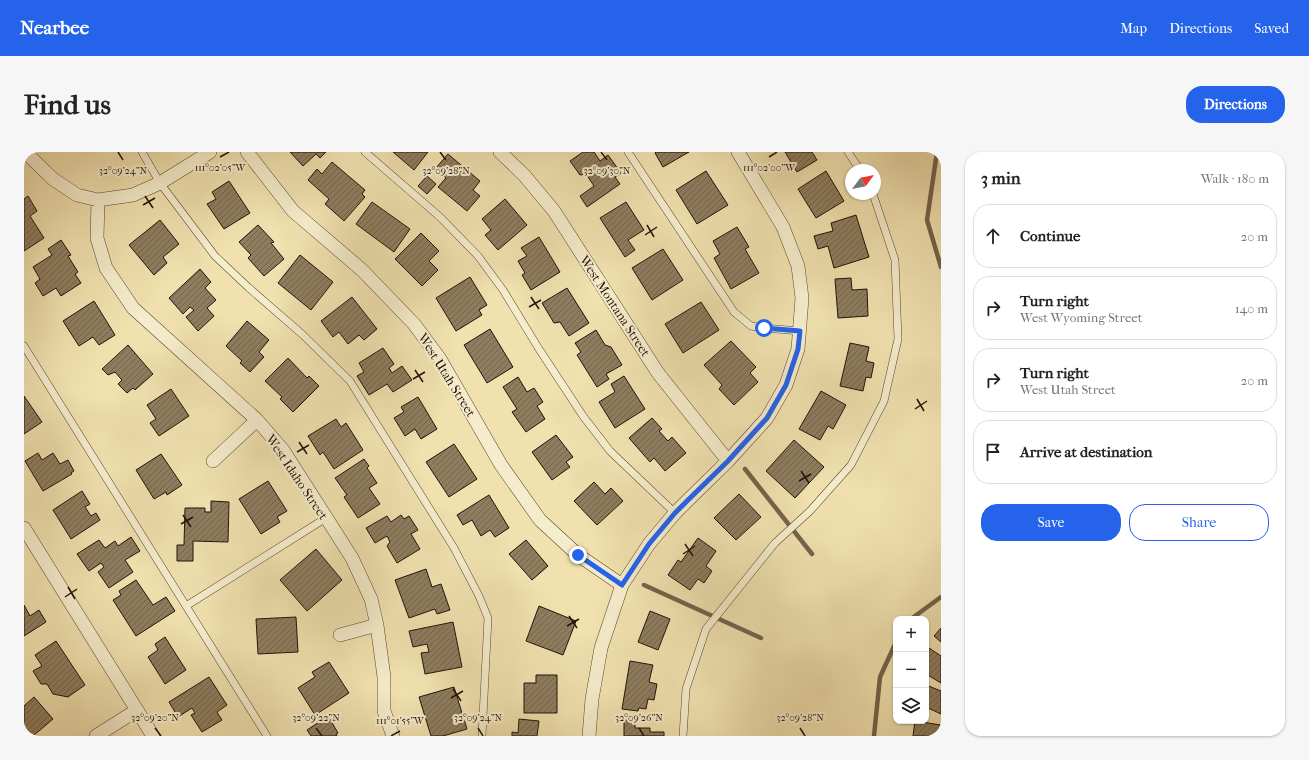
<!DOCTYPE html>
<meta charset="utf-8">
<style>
body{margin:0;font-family:"IM FELL French Canon",serif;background:#f6f6f6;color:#222}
.controls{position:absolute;right:12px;bottom:12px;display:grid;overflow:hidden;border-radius:8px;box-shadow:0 1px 3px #0004}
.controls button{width:36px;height:36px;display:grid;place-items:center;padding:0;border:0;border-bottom:1px solid #e0e0e0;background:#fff;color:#222;font:20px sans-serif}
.compass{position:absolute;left:821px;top:12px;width:36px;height:36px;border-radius:50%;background:#fff;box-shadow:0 1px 3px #0004;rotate:58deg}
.stop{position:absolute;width:12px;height:12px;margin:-9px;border:3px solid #2563eb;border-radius:50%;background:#fff}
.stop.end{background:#2563eb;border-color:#fff;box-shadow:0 1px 4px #0008}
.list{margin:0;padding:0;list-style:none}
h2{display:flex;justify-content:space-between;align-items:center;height:52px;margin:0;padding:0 16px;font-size:17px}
h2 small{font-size:13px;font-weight:400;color:#767676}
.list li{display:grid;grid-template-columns:26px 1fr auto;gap:12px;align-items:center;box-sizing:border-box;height:64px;margin:0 8px 8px;padding:0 8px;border:1px solid #e0e0e0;border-radius:16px}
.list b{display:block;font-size:15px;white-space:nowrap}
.list p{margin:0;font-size:13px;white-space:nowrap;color:#767676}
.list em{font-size:13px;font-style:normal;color:#767676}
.actions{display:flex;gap:8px;padding:12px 16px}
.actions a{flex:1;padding:9px 0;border:1px solid #2563eb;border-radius:16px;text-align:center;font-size:14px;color:#2563eb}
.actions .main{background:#2563eb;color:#fff}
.icon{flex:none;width:22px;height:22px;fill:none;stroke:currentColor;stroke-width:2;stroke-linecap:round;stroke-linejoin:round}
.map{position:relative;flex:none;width:917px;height:584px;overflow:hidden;border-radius:16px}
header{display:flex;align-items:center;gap:24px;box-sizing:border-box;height:56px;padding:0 20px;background:#2563eb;color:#fff}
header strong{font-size:19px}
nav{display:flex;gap:22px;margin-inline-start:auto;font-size:14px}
.intro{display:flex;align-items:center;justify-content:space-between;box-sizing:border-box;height:96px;padding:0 24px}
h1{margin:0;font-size:28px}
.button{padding:10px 18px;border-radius:16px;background:#2563eb;color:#fff;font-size:14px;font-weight:700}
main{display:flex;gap:24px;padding:0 24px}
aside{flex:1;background:#fff;border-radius:16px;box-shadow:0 1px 3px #0004}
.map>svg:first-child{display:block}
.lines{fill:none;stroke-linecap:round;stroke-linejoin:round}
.stream{stroke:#75634b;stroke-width:4.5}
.building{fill:url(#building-hatch);stroke:#241109}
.lane-casing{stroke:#574532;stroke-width:8}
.street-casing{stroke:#574532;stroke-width:14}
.lane{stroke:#f5eccb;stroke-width:7}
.street{stroke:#f5eccb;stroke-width:13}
.route{stroke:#2563eb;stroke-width:5}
.ticks{fill:none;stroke:#241109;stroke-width:1.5}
.labels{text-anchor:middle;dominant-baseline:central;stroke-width:4;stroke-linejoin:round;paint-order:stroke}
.street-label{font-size:13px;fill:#241109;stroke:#f5eccb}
.ticks-label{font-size:10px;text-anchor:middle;fill:#241109;stroke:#f5eccb;stroke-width:4;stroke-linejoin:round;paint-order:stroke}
</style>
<header>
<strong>Nearbee</strong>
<nav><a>Map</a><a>Directions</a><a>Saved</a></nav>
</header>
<div class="intro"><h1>Find us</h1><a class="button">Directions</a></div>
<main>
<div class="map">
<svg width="917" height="584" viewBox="0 0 917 584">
<defs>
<pattern id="building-hatch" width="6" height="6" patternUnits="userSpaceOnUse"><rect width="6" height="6" fill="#8e7d5f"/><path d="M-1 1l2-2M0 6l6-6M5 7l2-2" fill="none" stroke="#74654d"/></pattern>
</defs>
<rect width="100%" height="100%" fill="#f0e1af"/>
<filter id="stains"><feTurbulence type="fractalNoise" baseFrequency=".005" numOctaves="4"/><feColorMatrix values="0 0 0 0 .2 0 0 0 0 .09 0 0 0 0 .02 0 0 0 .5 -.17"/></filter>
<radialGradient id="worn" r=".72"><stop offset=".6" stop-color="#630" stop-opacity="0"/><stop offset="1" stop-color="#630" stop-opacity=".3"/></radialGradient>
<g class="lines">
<path class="stream" d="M913,0L903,68L917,115
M721,317L788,402
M620,433L737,486
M887,467L917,445
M850,584L856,525L872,490"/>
</g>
<path class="building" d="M266,0H302L296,6L292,2L279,14Z
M369,0H404L390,18Z
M559,0H570L576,9L584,3L597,21L591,25L596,32L563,55L556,44L570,34L562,22L556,23L546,9Z
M632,0H665L639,15L631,1Z
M761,0H788L793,8L773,20Z
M424,2L456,29L449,38L456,44L443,59L414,35L422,26L411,17Z
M308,10L341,38L338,42L341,45L320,69L301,52L305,47L284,28L293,17L298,22Z
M682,19L704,53L673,72L652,38Z
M802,19L820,49L792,66L774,37Z
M403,24L412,32L403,42L394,34Z
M205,29L226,61L200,77L183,52L192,47L188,40Z
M4,44L13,59L6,64L20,86L0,99V47Z
M481,47L503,73L474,98L461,83L467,78L458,67Z
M348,50L386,77L370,100L332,72Z
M602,50L620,78L604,88L611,98L601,105L576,66Z
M832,63L845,105L810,116L804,94L794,97L790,84L809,79L807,71Z
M136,68L155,92L139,105L143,111L130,123L105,93Z
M234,73L250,90L247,91L260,107L240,124L224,106L227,103L215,90Z
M713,75L725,95L721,97L735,121L707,137L690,106L696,102L689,89Z
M397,81L415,99L405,109L414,118L398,134L371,107Z
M515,85L536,120L507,138L498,123L501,121L494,109L503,104L497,96Z
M37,88L47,103L44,104L54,120L51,122L57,131L37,144L32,136L19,144L11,131L16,127L9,115L28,103L24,97Z
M639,97L659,128L628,148L608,116Z
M276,103L309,130L287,158L254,131Z
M176,117L187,130L181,136L192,148L183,156L190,164L174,179L162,165L170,158L166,155L159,162L145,146Z
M446,125L463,153L455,158L458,163L432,179L412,146Z
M827,126L828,138L843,137L844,164L814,166L811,127Z
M543,136L565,171L545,184L536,170L530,171L518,151Z
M328,145L353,177L340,188L335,183L324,192L315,180L309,185L297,169Z
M70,149L91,183L75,193L69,185L55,194L39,169Z
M677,150L695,178L659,201L641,172Z
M223,169L245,188L235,200L240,205L226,220L216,211L218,209L202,194Z
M466,177L489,215L463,231L440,193Z
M572,178L581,193L587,195L598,213L582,222L585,227L573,235L553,203L557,200L551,191Z
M707,189L732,215L726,221L734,230L710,253L695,237L698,233L680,213Z
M826,191L845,195L842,209L850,211L847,226L842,225L839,239L816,234Z
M104,193L129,222L111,238L109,236L103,241L94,232L98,228L91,220L84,223L78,217Z
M359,196L370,212L365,216L368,221L378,214L388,228L369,240L363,232L345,243L333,224L340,220L335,211Z
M264,206L283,226L285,224L295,234L269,260L256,247L258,245L241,229Z
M600,224L621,257L591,276L575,250L591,240L587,232Z
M494,225L503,240L510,236L519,250L513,254L521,267L502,280L488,260L493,257L479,235Z
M147,237L165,264L135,284L126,271L132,267L123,253Z
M797,239L822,253L809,277L804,274L796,288L775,277Z
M0,244L18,270L0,282Z
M394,245L413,277L397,287L391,277L381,284L370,266L380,260L377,255Z
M628,266L638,277L635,279L644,289L648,285L662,301L641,319L630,306L626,310L605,286Z
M312,267L317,275L322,271L339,298L310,317L299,300L296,303L284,284Z
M532,283L549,305L542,310L546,315L528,328L508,300Z
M770,288L800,315L771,346L742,319Z
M430,292L453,327L425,345L402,310Z
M14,301L18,308L29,301L36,312L44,308L50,319L47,321L48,322L19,339L1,309Z
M137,302L158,333L143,343L142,340L130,347L112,318Z
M340,307L345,314L343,316L353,331L345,336L356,352L334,366L320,345L323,343L311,326Z
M244,329L263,359L253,365L256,370L237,382L215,347Z
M570,330L581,342L587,336L599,349L573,373L550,349Z
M58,339L66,352L61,355L67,364L72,361L76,368L47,387L29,358Z
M715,342L737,365L712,388L690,366Z
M465,343L485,376L471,385L466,378L457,384L448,368L439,373L433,363Z
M187,349L205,350L204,390L169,389V409H153V393H160L161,356H181V360H187Z
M377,363L380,367L385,364L394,378L387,382L396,397L373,411L363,394L366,390L363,384L351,391L342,376L363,364L367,370Z
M107,385L116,399L101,408L109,420L85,436L74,420L80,415L77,411L65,419L53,402L75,388L81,396L91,389L94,394Z
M674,386L692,399L682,414L688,419L680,431L674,427L666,438L644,423L654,408L657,410Z
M502,388L524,414L508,428L485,402Z
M292,397L318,428L283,459L256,428Z
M402,417L408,435L417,432L426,458L413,462L411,457L385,466L371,428Z
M112,428L129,453L142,445L151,459L112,484L89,448L97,443L95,439Z
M0,453L6,464L15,458L22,470L0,484Z
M515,454L552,469L539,503L502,489Z
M626,459L646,467L634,498L614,490Z
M272,465L274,500L234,502L232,467Z
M429,470L438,515L401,522L397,501L405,500L403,492L389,495L385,479Z
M917,476V490L910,484Z
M141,485L162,518L141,532L124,505L134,498L131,492Z
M32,489L61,533L44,545L29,542L23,532H17L9,519L18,514L11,503Z
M905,496L917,504V531L902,522V501Z
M606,509L629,513L625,530L633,532L630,548L624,547L622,557L615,556L614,559L598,557Z
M305,510L325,541L291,563L274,536L291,525L288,520Z
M512,523H533V561H500V531H512Z
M185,525L203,553L193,560L198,568L178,580L167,563L171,561L168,556L154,565L145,550Z
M902,533L917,539V562L902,555Z
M430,535L443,577L419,584H407L395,545Z
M10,545L29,567L9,584H0V554Z
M304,564L314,581L312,582L313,584H287L283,578Z
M495,567L515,569L513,584H488V580L494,581Z
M600,568H611V576H626V580H640V584H600Z
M891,569L917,573V584H889Z"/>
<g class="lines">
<g class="lane-casing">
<path id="lane" d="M118,0L136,31L191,104L225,136L278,182L326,229L430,396L455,444L464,466L458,584
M341,0L416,65L454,104L479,138L515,197L559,264L586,299L651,361
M604,0L710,160L727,174L740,176L776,179
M824,0L836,18
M0,194L243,584
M162,454L302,366
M659,584L662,537L682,477L751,391L786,359L827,313L860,249L874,187L871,108L849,42"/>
</g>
<g class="street-casing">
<path id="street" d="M1,0L29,27L53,43L74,48L109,43L136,31L186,0
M223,0L269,59L338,118L390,172L416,207L477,313L516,368L554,403L598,433
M476,0L500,23L530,59L634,221L704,309
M74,48L73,86L82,116L109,156L233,268L259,298L328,406L347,447L353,473L360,525V559L369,584
M189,309L233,268
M0,376L129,584
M316,483L353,473
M72,584L113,558
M565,584L568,547L577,496L598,433L625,392L651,361L663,349L704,309L743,266L762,233L774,197L778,146L774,114L759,75L714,0"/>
</g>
<use href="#lane" class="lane"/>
<use href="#street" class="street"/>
</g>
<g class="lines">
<path class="route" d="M554,403L598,433L625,392L651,361L663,349L704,309L743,266L762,233L774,197L776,179L740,176"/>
</g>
<path class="ticks" d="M94,0L99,8M416,0L422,8M577,0L583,8M196,5L205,0M745,5L753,0M121,44L129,56M119,53L131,46M623,73L630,85M621,83L633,75M507,145L515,157M505,155L517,148M391,218L399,230M389,227L401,220M893,247L900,259M891,257L903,249M275,290L283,302M273,300L285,293M777,319L785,331M775,329L787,322M159,363L167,375M157,372L169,365M661,392L669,404M659,402L671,394M44,435L51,447M41,445L53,437M545,464L553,476M543,474L555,467M429,537L437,549M427,546L439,539M131,576L137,584M292,576L298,584M454,576L459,584M615,576L620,584M776,576L781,584M367,584L376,579"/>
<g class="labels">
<g class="street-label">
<text transform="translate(591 154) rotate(57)">West Montana Street</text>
<text transform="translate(423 223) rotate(58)">West Utah Street</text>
<text transform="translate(273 325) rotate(56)">West Idaho Street</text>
</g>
</g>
<g class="ticks-label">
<text x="196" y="19">111°02'05"W</text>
<text x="745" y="19">111°02'00"W</text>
<text x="99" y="22">32°09'24"N</text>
<text x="422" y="22">32°09'28"N</text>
<text x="583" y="22">32°09'30"N</text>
<text x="131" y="569">32°09'20"N</text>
<text x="292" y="569">32°09'22"N</text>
<text x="454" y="569">32°09'24"N</text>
<text x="615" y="569">32°09'26"N</text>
<text x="776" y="569">32°09'28"N</text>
<text x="376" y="572">111°01'55"W</text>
</g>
<rect width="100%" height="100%" filter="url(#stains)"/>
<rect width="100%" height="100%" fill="url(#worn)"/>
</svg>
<div class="controls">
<button>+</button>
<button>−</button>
<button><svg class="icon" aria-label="layers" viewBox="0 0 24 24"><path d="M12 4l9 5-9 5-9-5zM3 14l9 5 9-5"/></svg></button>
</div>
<svg class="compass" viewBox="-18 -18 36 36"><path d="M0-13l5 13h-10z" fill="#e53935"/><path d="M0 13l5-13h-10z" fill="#767676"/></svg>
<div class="stop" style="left:740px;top:176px"></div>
<div class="stop end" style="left:554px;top:403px"></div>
</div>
<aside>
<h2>3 min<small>Walk · 180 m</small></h2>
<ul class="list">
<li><svg class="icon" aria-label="ahead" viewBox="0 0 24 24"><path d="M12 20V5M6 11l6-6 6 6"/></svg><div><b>Continue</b></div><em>20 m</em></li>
<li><svg class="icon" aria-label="right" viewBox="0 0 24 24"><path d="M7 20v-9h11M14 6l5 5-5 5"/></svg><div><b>Turn right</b><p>West Wyoming Street</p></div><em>140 m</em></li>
<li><svg class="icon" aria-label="right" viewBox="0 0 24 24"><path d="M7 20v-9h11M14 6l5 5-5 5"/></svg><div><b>Turn right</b><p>West Utah Street</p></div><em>20 m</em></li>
<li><svg class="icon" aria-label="arrive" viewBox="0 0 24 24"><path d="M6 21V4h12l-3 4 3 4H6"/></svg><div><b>Arrive at destination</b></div></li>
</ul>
<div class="actions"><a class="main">Save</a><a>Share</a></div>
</aside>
</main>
